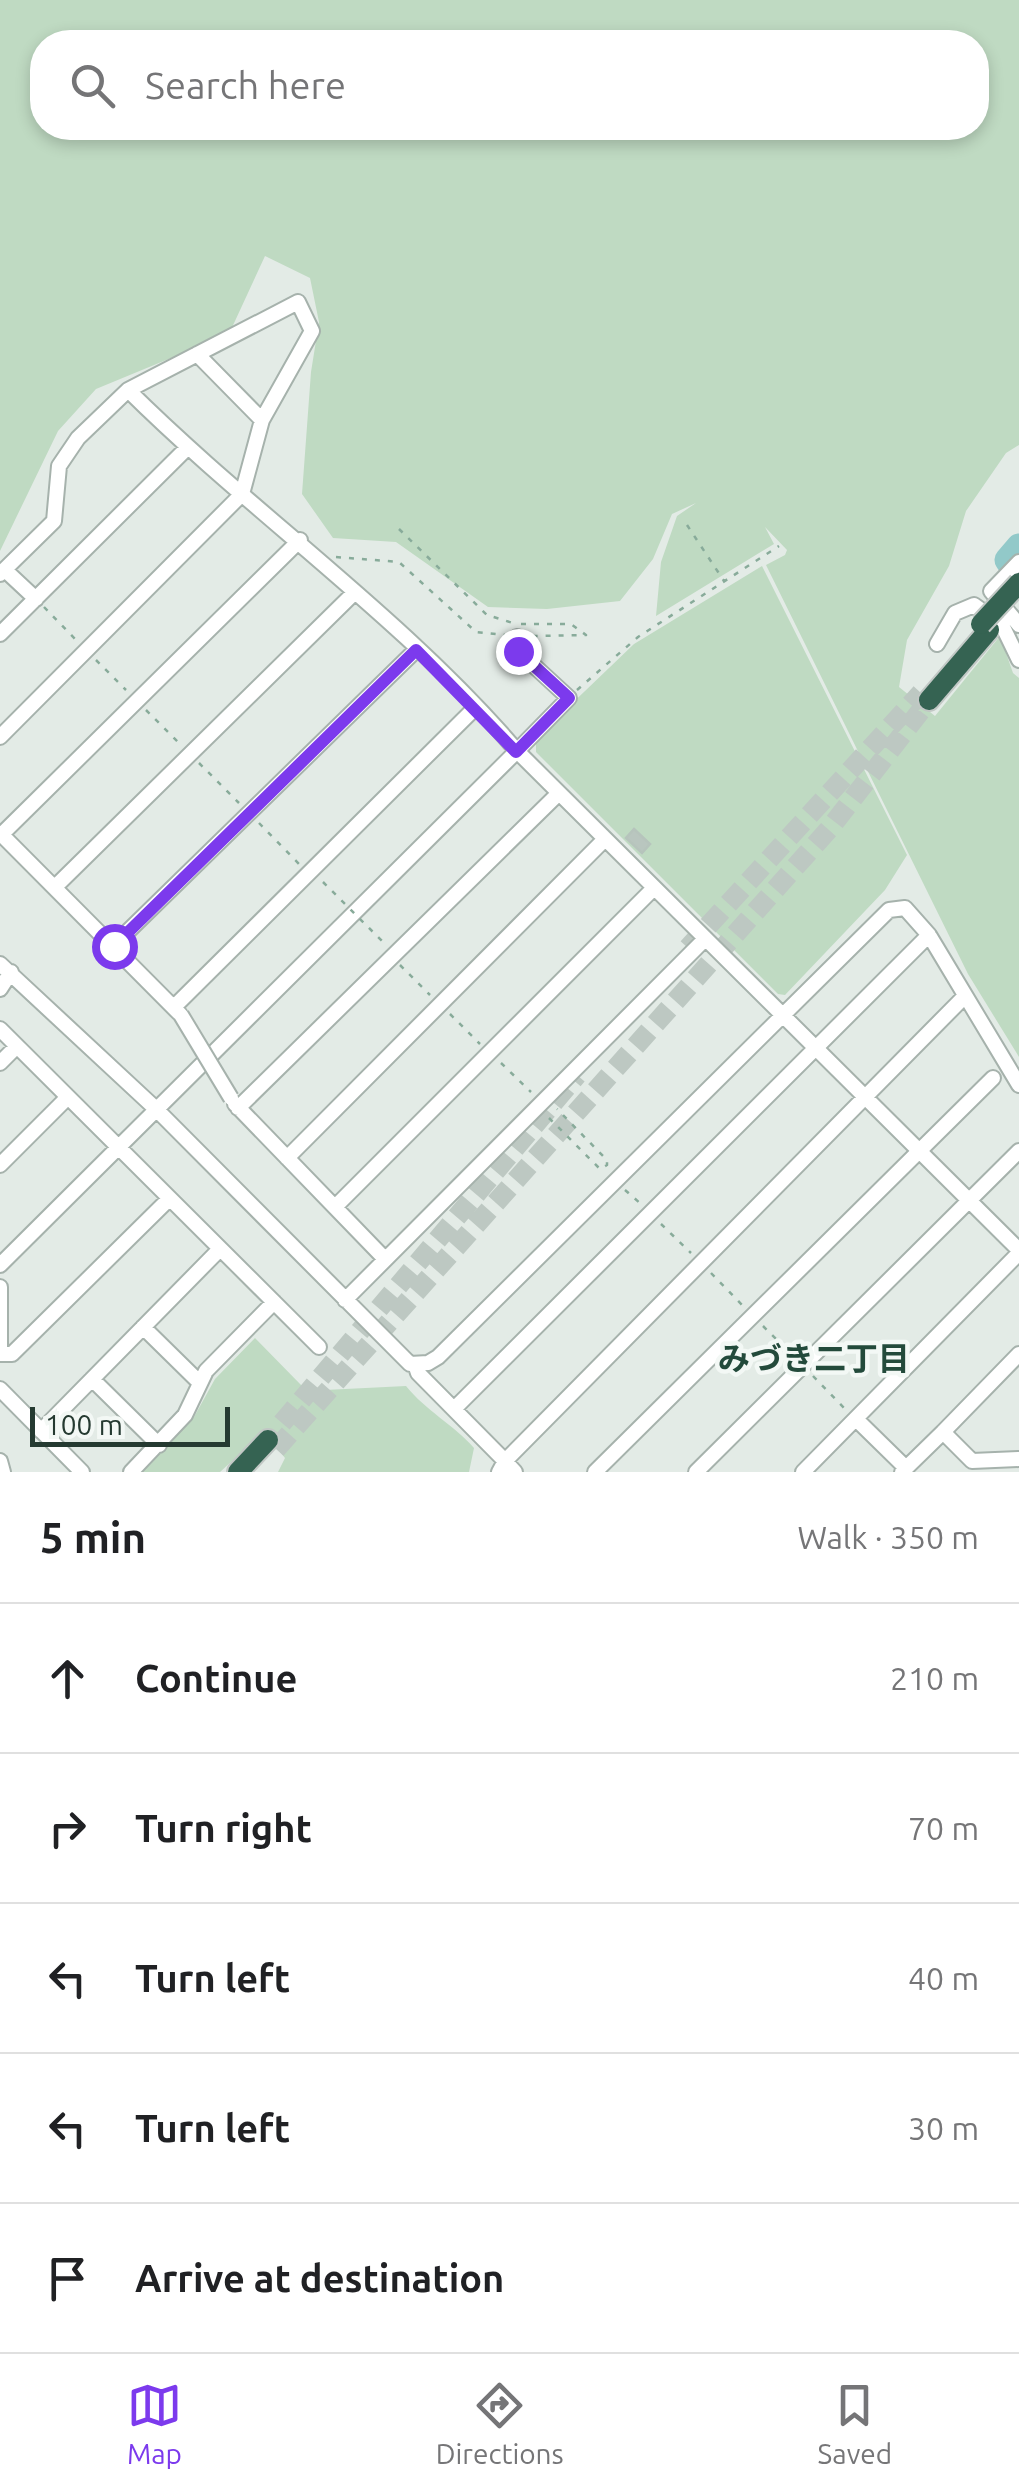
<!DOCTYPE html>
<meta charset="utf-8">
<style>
body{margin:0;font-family:Ubuntu,"Noto Sans JP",sans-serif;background:#f2f2f2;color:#202124}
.scale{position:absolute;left:30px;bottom:25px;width:200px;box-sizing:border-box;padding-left:10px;border:5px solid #253a31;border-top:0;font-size:28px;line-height:35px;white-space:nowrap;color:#253a31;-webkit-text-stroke:8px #f3f8f5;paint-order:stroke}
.stop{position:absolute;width:30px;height:30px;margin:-22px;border:8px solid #7c3aed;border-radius:50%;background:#fff}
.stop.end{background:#7c3aed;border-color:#fff;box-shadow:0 2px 10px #0008}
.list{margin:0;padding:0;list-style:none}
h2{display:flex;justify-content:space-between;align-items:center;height:130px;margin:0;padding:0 40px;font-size:42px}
h2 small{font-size:32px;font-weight:400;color:#757577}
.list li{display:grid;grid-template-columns:65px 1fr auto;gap:30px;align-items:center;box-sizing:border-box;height:150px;padding:0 40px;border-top:2px solid #e0e0e0}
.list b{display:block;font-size:38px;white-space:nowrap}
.list em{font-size:32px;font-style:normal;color:#757577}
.icon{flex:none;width:55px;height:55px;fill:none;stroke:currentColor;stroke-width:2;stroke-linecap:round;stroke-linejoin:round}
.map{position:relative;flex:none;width:1019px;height:1472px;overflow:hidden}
.search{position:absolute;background:#fff;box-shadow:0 5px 15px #0003;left:30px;right:30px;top:30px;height:110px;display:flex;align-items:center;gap:25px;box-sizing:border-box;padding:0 35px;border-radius:40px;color:#757577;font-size:38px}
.sheet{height:880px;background:#fff}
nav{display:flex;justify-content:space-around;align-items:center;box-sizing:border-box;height:140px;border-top:2px solid #e0e0e0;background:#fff;font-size:28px;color:#757577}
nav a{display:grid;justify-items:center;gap:5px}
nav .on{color:#7c3aed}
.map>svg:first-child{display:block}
.green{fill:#bfdac2;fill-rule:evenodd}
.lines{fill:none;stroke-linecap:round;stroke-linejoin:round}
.river{stroke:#92c9c9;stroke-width:25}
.building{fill:#b9c6bf;stroke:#b6c4bc;stroke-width:2.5}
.highway-tunnel{stroke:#bdc8c2;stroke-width:20;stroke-dasharray:20 10;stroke-linecap:butt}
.minor-casing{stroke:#a6b2ac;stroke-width:18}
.highway-casing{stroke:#c2c8c5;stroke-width:24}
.path{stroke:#88ab9a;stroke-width:2.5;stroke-dasharray:5 8;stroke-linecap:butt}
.minor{stroke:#fff;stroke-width:14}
.highway{stroke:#356352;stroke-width:20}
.minor-bridge-casing{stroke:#a6b2ac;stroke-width:18;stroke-linecap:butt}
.highway-bridge-casing{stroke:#c2c8c5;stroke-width:24;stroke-linecap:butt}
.path-bridge{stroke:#88ab9a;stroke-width:2.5;stroke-dasharray:5 8;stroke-linecap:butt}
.minor-bridge{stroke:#fff;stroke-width:14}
.highway-bridge{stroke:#356352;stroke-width:20}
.route{stroke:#7c3aed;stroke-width:12}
.labels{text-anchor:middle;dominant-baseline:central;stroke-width:9;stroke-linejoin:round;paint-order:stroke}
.neighbourhood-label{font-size:32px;font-weight:bold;fill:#234a3b;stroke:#f3f8f5}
</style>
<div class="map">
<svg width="1019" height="1472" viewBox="0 0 1019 1472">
<rect width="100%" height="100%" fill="#e3ebe6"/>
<path class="green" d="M0,0H1019V445L1006,453L966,511L949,566L907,640L899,687L935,716L1000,636L1013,673L1019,678V1057L968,974L766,565L785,555L787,550L765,527L774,544L656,616L661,562L677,516L696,503L672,514L653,559L620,601L547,609L488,607L396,542L333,538L302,494L311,372L319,322L310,278L265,256L229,334L96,389L58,431L0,551ZM42,42H976V128H42Z
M762,566L907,855L885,890L785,995L778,994L536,752V738L634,644Z
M255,1338L302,1386L325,1390L406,1386C426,1411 453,1424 474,1448L469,1472H278L285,1458L264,1432L220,1472H139L194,1417L215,1379Z"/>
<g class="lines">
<path class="river" d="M1019,546L1007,560L1019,578"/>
</g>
<path class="building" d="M634,829L650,844L642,853L626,838Z"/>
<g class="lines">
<path class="highway-tunnel" d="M688,948L921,693
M282,1423L577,1075
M276,1449L830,828L929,700"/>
<g class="minor-casing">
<path id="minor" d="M197,354L262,420
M128,390C253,514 401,616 517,751L569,698L518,651L517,637
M1019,562L991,591L1019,625
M5,570L36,599
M0,574L54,521L59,466L78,438L128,390L298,302L312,331L262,420L242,494L0,737
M0,634L187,448
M937,644L955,613L974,605L1002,625L1019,660
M0,833L179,1013
M0,836L300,540
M55,887L355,592
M114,945L416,650
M0,964L156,1109L410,1364L428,1363L438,1357L889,910L905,908L929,935L1019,1085
M0,989L11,972
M175,1006L475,708
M0,1029L319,1347
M0,1063L17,1046
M235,1104L384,1258
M238,1108L558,794
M287,1158L605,839
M0,1165L68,1097
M335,1207L654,888
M0,1265L517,751L1019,1250
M0,1287V1354
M345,1300L705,939
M143,1327L199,1382
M0,1354H12L169,1199
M415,1364L418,1373L505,1461L499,1472
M92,1379L159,1445
M0,1389L82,1472
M456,1407L929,935
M857,1420L906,1468
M41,1431L220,1249
M943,1432L1019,1354
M0,1461L3,1472
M131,1472L185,1415L206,1371L274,1302
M515,1472L505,1461L965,996
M595,1472L993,1078
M696,1472L1019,1151
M803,1472L1019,1253
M902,1472L943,1432L972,1461L1019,1459"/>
</g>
<g class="highway-casing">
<path id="highway" d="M929,700L989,630
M238,1472L268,1440"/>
</g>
<path class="path" d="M687,525L724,581
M399,529L487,615L513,623
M336,557L399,562L476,632L505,635
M44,607L77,641
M521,624H571L586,635L533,636
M96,660L126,690
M577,690L638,637L779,546
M146,710L179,743
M199,763L239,803
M259,823L299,864
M400,965L430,995
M450,1014L480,1044
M501,1063L531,1092
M549,1118L600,1169L607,1165V1160L557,1109
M625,1190L641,1204
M661,1224L691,1253
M711,1273L744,1307
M763,1326L793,1356
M813,1376L846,1410"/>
<use href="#minor" class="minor"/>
<use href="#highway" class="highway"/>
<g class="minor-bridge-casing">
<path id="minor-bridge" d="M181,1015L231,1098"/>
</g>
<g class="highway-bridge-casing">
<path id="highway-bridge" d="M981,624L1019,583"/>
</g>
<path class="path-bridge" d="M323,882L385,944"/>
<use href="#minor-bridge" class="minor-bridge"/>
<use href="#highway-bridge" class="highway-bridge"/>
</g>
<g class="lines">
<path class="route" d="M114,946L416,650L516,752L569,698L518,651"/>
</g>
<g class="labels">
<g class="neighbourhood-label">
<text x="814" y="1358">みづき二丁目</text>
</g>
</g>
</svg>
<div class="scale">100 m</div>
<div class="stop" style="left:114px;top:946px"></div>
<div class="stop end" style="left:518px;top:651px"></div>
<div class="search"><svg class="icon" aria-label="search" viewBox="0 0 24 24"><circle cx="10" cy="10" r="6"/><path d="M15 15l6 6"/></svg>Search here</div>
</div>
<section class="sheet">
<h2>5 min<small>Walk · 350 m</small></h2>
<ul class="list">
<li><svg class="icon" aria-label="ahead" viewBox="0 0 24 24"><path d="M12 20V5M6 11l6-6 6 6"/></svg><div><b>Continue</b></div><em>210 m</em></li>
<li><svg class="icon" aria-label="right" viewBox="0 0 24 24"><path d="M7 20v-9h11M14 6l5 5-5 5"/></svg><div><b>Turn right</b></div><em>70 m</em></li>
<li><svg class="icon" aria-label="left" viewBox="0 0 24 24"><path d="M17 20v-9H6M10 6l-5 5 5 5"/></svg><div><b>Turn left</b></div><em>40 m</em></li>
<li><svg class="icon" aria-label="left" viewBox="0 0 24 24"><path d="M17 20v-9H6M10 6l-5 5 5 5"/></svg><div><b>Turn left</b></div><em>30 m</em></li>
<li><svg class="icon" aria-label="arrive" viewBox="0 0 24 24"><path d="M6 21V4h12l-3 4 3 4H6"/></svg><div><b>Arrive at destination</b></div></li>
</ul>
</section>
<nav>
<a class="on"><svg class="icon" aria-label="map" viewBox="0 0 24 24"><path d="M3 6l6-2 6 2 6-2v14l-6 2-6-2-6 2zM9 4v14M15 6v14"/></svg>Map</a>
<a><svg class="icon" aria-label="directions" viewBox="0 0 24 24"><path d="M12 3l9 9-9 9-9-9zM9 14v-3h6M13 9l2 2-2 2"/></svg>Directions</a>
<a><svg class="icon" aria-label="saved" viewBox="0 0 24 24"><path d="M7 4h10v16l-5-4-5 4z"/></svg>Saved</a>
</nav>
